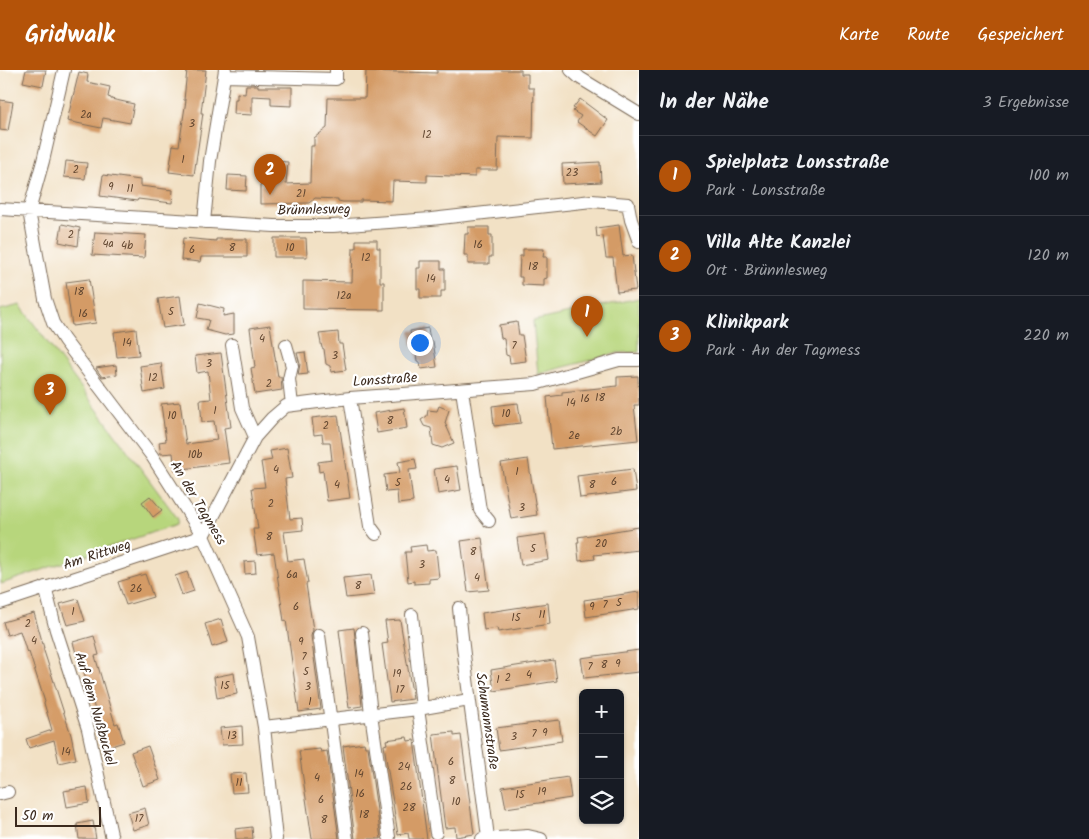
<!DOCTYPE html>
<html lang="de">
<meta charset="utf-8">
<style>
body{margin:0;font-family:Kalam,sans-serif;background:#242831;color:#f1f3f6}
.controls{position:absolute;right:15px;bottom:15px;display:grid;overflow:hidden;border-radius:8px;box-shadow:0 1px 4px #0004}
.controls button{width:45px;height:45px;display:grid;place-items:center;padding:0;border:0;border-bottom:1px solid #363941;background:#171b24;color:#f1f3f6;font:25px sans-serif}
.scale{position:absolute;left:15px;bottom:12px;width:86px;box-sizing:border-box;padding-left:5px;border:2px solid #3b2a1e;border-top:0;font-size:14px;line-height:18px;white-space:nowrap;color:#3b2a1e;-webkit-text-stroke:4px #fff;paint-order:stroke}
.you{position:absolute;left:419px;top:272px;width:18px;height:18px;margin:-12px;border:4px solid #fff;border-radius:50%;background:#1a73e8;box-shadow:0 0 0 8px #1a73e833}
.badge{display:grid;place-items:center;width:32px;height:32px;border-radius:50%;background:#b45309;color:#fff;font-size:16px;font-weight:700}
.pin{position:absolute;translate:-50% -41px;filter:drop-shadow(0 1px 2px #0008)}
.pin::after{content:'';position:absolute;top:26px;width:18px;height:15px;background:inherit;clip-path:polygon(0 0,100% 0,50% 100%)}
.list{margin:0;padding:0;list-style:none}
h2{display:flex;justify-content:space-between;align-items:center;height:65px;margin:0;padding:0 20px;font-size:21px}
h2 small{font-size:16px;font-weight:400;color:#9ea1a6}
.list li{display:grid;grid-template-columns:32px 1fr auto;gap:15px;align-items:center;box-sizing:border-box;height:80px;padding:0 20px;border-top:1px solid #363941}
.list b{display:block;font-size:19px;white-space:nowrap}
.list p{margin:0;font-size:16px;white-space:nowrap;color:#9ea1a6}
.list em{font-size:16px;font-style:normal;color:#9ea1a6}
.icon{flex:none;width:28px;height:28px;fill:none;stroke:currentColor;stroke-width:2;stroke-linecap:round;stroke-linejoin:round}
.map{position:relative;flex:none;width:639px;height:769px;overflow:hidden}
header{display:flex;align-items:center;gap:30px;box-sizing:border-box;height:70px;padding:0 25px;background:#b45309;color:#fff}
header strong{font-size:24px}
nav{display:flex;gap:28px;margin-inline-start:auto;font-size:18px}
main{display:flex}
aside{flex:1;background:#171b24}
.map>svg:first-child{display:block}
.green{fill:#b7d67c;stroke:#79804d}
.building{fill:#d49b66}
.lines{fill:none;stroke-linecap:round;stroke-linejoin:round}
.minor-casing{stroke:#7b6a58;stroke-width:14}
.minor{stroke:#fff;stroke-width:12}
.labels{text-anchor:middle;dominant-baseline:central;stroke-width:4.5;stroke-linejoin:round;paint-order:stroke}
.number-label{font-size:11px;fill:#614630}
.street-label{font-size:14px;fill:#3b2a1e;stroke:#fff}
</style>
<header>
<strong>Gridwalk</strong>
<nav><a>Karte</a><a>Route</a><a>Gespeichert</a></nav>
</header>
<main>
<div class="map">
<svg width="639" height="769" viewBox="0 0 639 769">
<rect width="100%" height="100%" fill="#fff"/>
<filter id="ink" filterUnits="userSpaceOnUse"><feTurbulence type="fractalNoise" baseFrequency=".02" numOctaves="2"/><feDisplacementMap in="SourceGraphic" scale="10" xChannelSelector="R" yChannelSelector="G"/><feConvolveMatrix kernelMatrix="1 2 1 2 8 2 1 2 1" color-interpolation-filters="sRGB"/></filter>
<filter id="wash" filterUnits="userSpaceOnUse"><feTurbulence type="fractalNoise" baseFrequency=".0096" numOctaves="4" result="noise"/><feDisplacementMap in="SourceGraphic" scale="20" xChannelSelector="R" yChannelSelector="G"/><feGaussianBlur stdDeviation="1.12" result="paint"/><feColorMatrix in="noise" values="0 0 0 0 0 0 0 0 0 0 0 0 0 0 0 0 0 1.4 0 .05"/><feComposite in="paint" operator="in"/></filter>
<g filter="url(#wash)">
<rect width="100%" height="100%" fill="#f2e1c5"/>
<path class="green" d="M639,228V282L617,283L538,304L533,251Z
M20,235L178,449L177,454L1,514L0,240Z"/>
<g id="blocks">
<path class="building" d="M26,0H46L43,16L23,12Z
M187,0H206L201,43H203L194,105L169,102L173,75L179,76L186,30H184Z
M437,0H521V4H528V18H534L533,68L498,67L497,100H475V107L427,105V112L393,111L392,131L361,130V132H343L338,131V129L315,128L309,133L260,134V115L271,116L273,91L288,92L286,114L310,113L311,76H314V68L327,58L328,28H365L366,1L437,3Z
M79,2L88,4L87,12L110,17L108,27L111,28V29L134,34L130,53L103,48L101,58L67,51Z
M246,15H258V17H292V36L271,35V27L252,26V45L234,44L235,29H237V23L245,24Z
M580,29L608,50L597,66L577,52L581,46L573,41L575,39L573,38Z
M0,30L13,32L8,61L0,60Z
M66,91L87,93L85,109L64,107Z
M600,92L601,112L563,114L562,94Z
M103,105L140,110V116L173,120L172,133L138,129L137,131L100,126Z
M228,105L247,106L246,121L227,120Z
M62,154L80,158L78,176L59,172Z
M619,155L623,186L632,185L636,220L617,222L613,188H606L603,166L597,167L596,158Z
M468,157H489V165H492V187H489V194H468V185H464L465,164H468Z
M95,162L146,165L144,188L92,185Z
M183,168L216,171V169H247V187H201L200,192L181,190Z
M274,168H306L307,187H274Z
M356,170H377V178H380V212H384V240L303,239V211L352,212L353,178H356Z
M523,179H544L543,187H547V208L544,209V216L522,215V207H519L520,186H523Z
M420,191H441V199H445V221H441V228H420V219H417V198H420Z
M89,209L96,253L72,256L66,212Z
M180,226L184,255L163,258L158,229Z
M200,233L224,239L223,246L234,244V264L225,265L206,260L209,250L197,248Z
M517,252L519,265H522L526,291L510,293L509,286L506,285L504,269L501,268L499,255Z
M270,255L278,307H281L282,320L255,324L251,298L255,297L250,258Z
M428,258L430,271H433L437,297L421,299L420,292L417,291L415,275H412L410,261Z
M136,259L139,285L117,287L114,262Z
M338,262L339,274H342L346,300L331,302L330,296L326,294L324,279L322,278L319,264Z
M305,282L308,304L298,305L300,294L297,283Z
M221,283L231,357L224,358L229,393L175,400L173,383L161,384L159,372L166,371L161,334L180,332L186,374L217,370L214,351L202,352L200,330L211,329L208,301L197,303L195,286Z
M161,293L165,319L144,323L140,296Z
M116,295L117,305L102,307L97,300L96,298Z
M638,306L639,335H634L638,370L552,379L547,327L562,325V322L617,316V307Z
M518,333L521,353L494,356L492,336Z
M439,336L449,340L445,353L454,373L442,378L433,375L431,358L424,356L421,350L427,346L428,340L437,341Z
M404,338L407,358L377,363L374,343Z
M338,345L350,428L327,431L323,401L319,402L318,392L332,390L330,372H323L322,364L314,365L312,348Z
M287,378L292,408L285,409L290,449L302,448L303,460L284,462L288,491L304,489L308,513L306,514L313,560L311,566L321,639L299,642L286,550L284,551L274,483L257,485L253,459H258L252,418L265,417L261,392L272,390L270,381Z
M415,389L417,399L409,400L413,432L398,434L397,421L386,422L384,405L400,403L398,392Z
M528,389L537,445L511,449L501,393Z
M457,396L461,420L438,424L434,399Z
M633,399L636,421L580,428L577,406Z
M150,426L162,440L153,447L142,432Z
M639,457V480L594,485L595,489L579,491L577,472H579L578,467Z
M545,464L549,490L521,495L517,468Z
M482,468L489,520L468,522L461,471Z
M426,475L427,481L436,480L439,508L429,509V513L414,514V511L408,512L405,482H411L410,477Z
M255,491L256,503L245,504L244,492Z
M187,502L194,521L182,525L175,506Z
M145,504L153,527L126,535L118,512Z
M371,505L374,525L346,528L343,508Z
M639,522V539L586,547L584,530Z
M78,529L85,551L67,555L60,534Z
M548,533L550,554L498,562L497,558L484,560L482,543Z
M34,543L44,578H43L71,665L76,689L59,693L54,670L29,678L26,669L52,660L44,633L45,632L29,582L27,583L20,561L7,565L3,552Z
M221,549L228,572L212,577L205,554Z
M400,550L413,629L390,632L382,574L388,573L385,551Z
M354,558L362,636L349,638L339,560Z
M94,566L99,585L95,586L115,654L118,653L124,672L105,678L89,618L80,590L78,591L73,572Z
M639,580V602L584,608L581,588Z
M554,590L557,611L494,621L491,600Z
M234,603L237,624L217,628L214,607Z
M559,650L562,671L499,680L496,658Z
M242,656L243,674L222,675L220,658Z
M454,662V666L461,665L474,764L456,767L455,757L445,758L433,664Z
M407,667L408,671L414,670L427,769H409L408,763L398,765L384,675L387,674L386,670Z
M364,673L365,677H368L381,769H355L343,676Z
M148,676L160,710L143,716L131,682Z
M320,679L321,682L327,681L339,769H312L299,681Z
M246,703L248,722L232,723L230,704Z
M568,707L571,728L506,738L502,717Z
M87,717L89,733L67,737L64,721Z
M145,738L149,755L133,760L128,743Z
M93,751L96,769H79L77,754Z
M252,757L253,769H236L235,759Z"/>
</g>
</g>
<g filter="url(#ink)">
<use href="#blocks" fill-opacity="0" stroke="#7b6a58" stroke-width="1"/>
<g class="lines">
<g class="minor-casing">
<path id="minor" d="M64,0L43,91L29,141L45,229L53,253L64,270L152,386L203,466L248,567L264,657L276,769
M571,0L580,8L639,44
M224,6L336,9V0
M0,139L274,156H333L431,149L592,131L628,134L631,150L639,172
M204,152L210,91L225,0
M232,275L242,338L255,367
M286,275L292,296L289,309L292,335
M462,320L480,440L489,451
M350,328L370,456L376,464
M203,466L255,367L272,348L286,336L350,328L535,314L619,290H639
M45,517L56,560L88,659L112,769
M0,533L203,466
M459,538C466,615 479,691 488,768
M412,545L422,638
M362,563L371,644L389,767
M319,565L347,769
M418,639L436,763
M264,657L418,639L469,630
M0,724L8,722
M482,769L528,766L541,769"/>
</g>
<use href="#minor" class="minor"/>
</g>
</g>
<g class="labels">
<g class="number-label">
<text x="86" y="45">2a</text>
<text x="192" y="54">3</text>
<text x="427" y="65">12</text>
<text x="183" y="90">1</text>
<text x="76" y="100">2</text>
<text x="572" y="103">23</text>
<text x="111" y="117">9</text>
<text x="130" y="119">11</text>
<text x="301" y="124">21</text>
<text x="71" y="165">2</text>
<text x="108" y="174">4a</text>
<text x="478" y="175">16</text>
<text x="127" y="176">4b</text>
<text x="232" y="178">8</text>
<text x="290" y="178">10</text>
<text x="192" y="180">6</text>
<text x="366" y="188">12</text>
<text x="533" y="197">18</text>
<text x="431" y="209">14</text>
<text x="79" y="222">18</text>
<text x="344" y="226">12a</text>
<text x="171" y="242">5</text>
<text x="83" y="244">16</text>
<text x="262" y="269">4</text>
<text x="127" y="273">14</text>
<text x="514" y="276">7</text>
<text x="335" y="286">3</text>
<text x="209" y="294">3</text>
<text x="153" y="308">12</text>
<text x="269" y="314">2</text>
<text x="600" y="328">18</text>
<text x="585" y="329">16</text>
<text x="571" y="333">14</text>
<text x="215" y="341">1</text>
<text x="506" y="344">10</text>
<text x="172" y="346">10</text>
<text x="390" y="351">8</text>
<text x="326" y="356">2</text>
<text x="616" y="362">2b</text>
<text x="574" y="366">2e</text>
<text x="195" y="385">10b</text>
<text x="276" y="400">4</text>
<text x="517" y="402">1</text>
<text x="447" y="410">4</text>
<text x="614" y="412">6</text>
<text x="398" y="413">5</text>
<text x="337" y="415">4</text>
<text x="592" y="415">8</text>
<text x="271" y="434">2</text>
<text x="522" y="438">3</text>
<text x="269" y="467">8</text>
<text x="601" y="474">20</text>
<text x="533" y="479">5</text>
<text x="473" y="482">8</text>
<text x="422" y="495">3</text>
<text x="292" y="505">6a</text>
<text x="477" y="508">4</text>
<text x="358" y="516">8</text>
<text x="136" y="519">26</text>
<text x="619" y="533">5</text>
<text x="605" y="535">7</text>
<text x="296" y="537">6</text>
<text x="592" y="537">9</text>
<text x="73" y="542">1</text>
<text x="542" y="545">11</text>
<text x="516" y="548">15</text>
<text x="28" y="554">2</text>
<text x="34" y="571">4</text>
<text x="301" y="572">9</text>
<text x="304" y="587">7</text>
<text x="618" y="594">9</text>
<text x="604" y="595">8</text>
<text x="590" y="597">7</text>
<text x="306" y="602">5</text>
<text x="397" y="604">19</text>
<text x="529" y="605">4</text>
<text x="508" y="608">2</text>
<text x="498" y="610">1</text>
<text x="225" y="616">15</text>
<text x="308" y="617">3</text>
<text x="400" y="620">17</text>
<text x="310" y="632">1</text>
<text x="545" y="663">9</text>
<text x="534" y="664">7</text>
<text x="232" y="666">13</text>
<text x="514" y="667">3</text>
<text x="66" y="682">14</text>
<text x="451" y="692">6</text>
<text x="404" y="697">24</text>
<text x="359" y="704">14</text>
<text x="317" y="708">4</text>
<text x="452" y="711">8</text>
<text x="239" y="713">11</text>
<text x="406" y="717">26</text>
<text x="542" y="722">19</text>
<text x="360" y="724">16</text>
<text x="520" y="725">15</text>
<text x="321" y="730">6</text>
<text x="456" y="732">10</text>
<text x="409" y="738">28</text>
<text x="364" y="745">18</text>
<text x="139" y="749">17</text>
<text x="324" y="750">8</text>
</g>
<g class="street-label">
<text transform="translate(314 140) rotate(-1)">Brünnlesweg</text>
<text transform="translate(385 310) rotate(-4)">Lonsstraße</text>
<text transform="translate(198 433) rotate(59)">An der Tagmess</text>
<text transform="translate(97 485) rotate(-18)">Am Rittweg</text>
<text transform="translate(95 639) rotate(74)">Auf dem Nußbuckel</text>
<text transform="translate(487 651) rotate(82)">Schumannstraße</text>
</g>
</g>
</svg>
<div class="controls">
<button>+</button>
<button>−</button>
<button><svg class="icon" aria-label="layers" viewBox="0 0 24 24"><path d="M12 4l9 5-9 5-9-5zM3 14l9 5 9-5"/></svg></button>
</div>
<div class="scale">50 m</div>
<div class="you"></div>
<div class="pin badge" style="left:587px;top:267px">1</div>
<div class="pin badge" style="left:270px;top:125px">2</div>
<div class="pin badge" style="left:50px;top:345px">3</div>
</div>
<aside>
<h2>In der Nähe<small>3 Ergebnisse</small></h2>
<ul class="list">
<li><span class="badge">1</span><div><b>Spielplatz Lonsstraße</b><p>Park · Lonsstraße</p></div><em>100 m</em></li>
<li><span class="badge">2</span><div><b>Villa Alte Kanzlei</b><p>Ort · Brünnlesweg</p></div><em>120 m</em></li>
<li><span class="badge">3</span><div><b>Klinikpark</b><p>Park · An der Tagmess</p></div><em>220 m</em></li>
</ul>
</aside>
</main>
